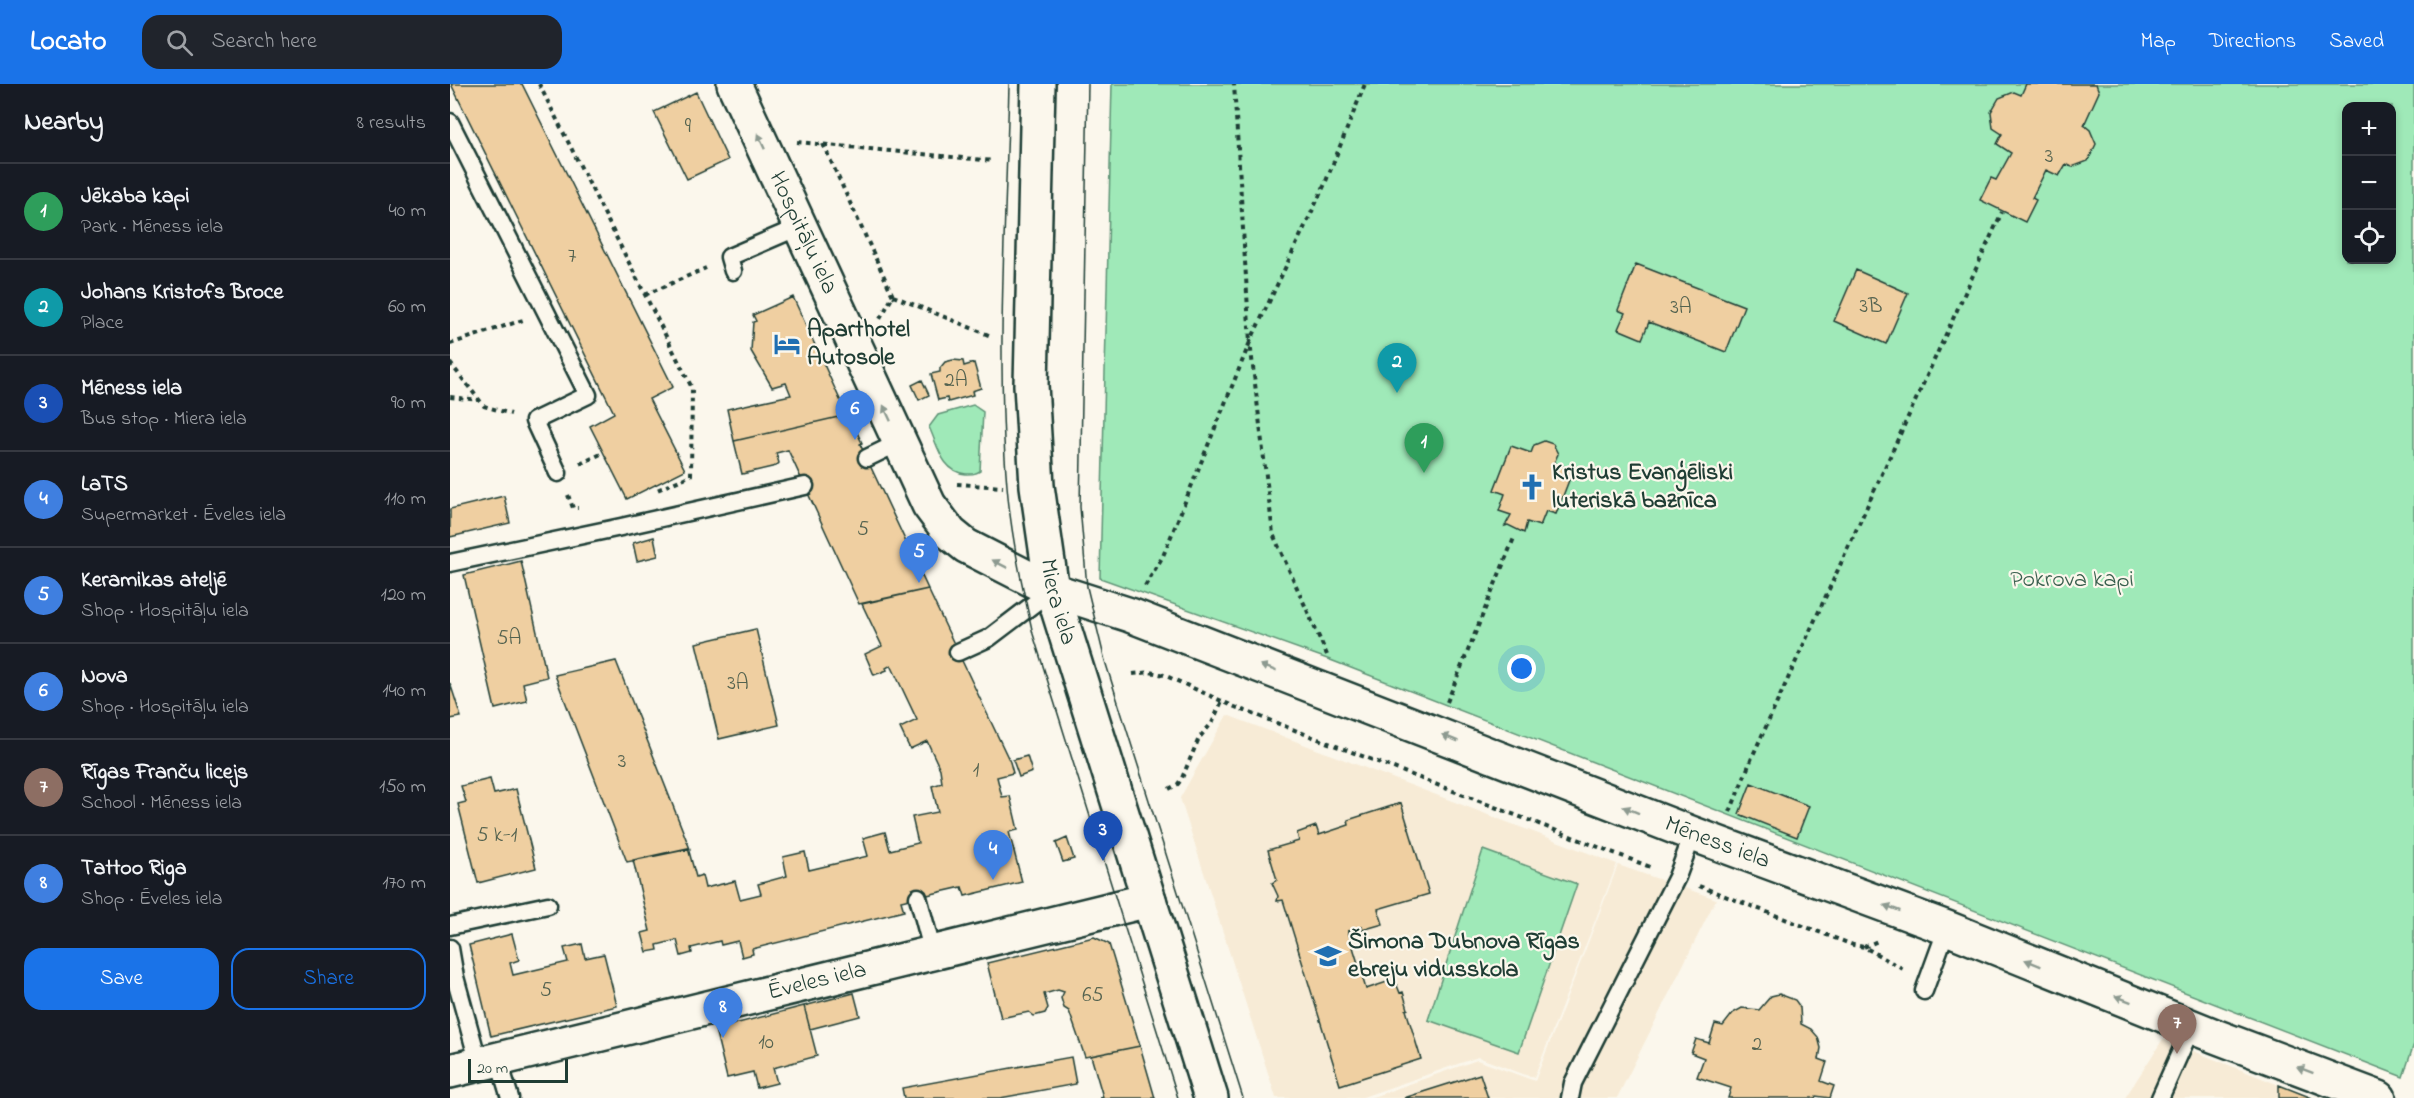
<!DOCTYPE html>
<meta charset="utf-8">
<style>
body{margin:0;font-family:"Indie Flower",sans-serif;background:#20242c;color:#f1f3f6}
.controls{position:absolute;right:18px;top:18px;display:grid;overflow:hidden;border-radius:12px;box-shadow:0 3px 9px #0003}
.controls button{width:54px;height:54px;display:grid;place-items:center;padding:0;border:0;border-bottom:2px solid #363941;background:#171b24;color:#f1f3f6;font:30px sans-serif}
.scale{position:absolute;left:18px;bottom:15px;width:100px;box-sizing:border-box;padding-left:6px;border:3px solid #1f3d34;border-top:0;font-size:16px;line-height:21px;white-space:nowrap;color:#1f3d34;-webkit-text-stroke:4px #fbf7ec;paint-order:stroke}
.you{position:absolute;left:1072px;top:585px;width:21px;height:21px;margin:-15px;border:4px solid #fff;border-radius:50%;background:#1a73e8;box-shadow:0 0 0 9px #1a73e833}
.badge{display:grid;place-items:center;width:39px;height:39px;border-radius:50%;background:#1a73e8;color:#fff;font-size:20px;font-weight:700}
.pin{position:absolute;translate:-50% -50px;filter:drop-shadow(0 2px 3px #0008)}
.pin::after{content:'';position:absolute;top:32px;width:21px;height:18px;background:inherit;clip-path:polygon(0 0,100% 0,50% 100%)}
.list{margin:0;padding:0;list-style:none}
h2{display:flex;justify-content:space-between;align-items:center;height:78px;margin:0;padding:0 24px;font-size:26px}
h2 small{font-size:20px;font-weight:400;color:#9ea1a6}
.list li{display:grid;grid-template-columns:39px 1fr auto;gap:18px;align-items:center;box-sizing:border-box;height:96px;padding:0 24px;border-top:2px solid #363941}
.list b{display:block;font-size:22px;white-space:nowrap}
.list p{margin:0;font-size:20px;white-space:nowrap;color:#9ea1a6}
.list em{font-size:20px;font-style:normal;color:#9ea1a6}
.actions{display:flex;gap:12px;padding:18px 24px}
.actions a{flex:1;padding:14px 0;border:2px solid #1a73e8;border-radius:18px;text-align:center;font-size:21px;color:#1a73e8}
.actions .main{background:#1a73e8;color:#fff}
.icon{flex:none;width:33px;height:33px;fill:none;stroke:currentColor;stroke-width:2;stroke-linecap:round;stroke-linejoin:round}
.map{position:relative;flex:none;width:1964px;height:1014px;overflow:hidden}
header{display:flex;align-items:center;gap:36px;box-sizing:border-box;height:84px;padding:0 30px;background:#1a73e8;color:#fff}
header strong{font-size:28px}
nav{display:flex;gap:33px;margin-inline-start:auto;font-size:21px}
.search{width:420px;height:54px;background:#20242c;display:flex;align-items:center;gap:15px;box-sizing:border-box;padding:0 21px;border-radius:18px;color:#9ea1a6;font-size:22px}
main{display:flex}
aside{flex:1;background:#171b24}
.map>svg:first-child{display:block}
.built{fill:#f7ebd6}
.green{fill:#9fe9b8;stroke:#5f9376;stroke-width:1.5;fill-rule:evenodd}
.building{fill:#efcfa1;stroke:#1f3d34;stroke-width:1.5}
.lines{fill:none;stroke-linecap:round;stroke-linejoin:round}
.service-casing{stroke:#1f3d34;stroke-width:21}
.minor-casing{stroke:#1f3d34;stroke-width:38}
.tertiary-casing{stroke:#1f3d34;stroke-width:38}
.path{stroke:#1f3d34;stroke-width:4;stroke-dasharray:4.5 4.5;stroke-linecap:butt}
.service{stroke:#fbf7ec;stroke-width:16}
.minor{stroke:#fbf7ec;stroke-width:33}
.tertiary{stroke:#fbf7ec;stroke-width:33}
.tram{stroke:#1f3d34;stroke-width:1.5}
.oneway{fill:#8d9a90}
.labels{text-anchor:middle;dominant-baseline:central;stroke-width:4.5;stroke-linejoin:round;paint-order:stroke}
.number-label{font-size:21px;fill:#53624f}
.street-label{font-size:24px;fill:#1f3d34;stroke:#fbf7ec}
.poi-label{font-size:24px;font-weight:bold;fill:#1f3d34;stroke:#fbf7ec;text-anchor:start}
.park-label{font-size:24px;fill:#395f4e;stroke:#fbf7ec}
</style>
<header>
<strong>Locato</strong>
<div class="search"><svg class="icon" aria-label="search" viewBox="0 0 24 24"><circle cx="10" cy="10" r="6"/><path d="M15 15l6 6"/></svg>Search here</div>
<nav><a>Map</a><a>Directions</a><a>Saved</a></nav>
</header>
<main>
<aside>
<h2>Nearby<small>8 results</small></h2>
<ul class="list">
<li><span class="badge" style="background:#2e9e5b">1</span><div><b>Jēkaba kapi</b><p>Park · Mēness iela</p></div><em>40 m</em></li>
<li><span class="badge" style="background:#0f9aa8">2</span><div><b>Johans Kristofs Broce</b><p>Place</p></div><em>60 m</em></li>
<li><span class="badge" style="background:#1a4fb4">3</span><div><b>Mēness iela</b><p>Bus stop · Miera iela</p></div><em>90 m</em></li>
<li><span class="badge" style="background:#3f7fe0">4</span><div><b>LaTS</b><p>Supermarket · Ēveles iela</p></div><em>110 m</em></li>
<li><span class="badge" style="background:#3f7fe0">5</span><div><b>Keramikas ateljē</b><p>Shop · Hospitāļu iela</p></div><em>120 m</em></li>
<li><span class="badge" style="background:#3f7fe0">6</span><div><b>Nova</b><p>Shop · Hospitāļu iela</p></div><em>140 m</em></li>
<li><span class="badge" style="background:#8d6e63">7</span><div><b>Rīgas Franču licejs</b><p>School · Mēness iela</p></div><em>150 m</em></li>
<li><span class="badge" style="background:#3f7fe0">8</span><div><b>Tattoo Riga</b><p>Shop · Ēveles iela</p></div><em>170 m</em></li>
</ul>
<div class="actions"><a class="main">Save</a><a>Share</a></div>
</aside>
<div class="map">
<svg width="1964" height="1014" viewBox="0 0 1964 1014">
<rect width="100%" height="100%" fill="#fbf7ec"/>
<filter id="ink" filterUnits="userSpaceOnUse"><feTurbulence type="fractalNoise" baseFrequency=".0167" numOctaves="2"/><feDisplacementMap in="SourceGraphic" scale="12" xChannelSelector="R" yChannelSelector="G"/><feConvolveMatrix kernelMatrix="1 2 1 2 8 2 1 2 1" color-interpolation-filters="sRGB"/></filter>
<g filter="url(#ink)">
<path class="built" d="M777,631L1167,780L1084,994L1028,973L910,1014H826L730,714Z
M1168,781L1266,815L1167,1014H920L1027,976L1085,997Z
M1713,955L1829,1001V1014H1675Z"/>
<path class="green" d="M662,0H1964V960L1953,993L883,577L650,494ZM1896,22H1942V176H1896Z
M523,321L533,328L530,387C525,390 523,390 516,390C492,388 488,362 479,343L488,331Z
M1033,766L1127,800L1069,968L978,936Z"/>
<path class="building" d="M1,0H72L223,303L199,315L235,386L177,415L140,342L164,329Z
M1576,0H1646L1649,8L1634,41L1640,46L1646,60L1638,77L1622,83L1616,80L1609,92L1596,86L1582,114L1586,116L1575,138L1530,116L1541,94L1546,96L1561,69L1547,60L1552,50L1543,44L1541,28L1549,14L1564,8L1571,11Z
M246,8L278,76L237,95L204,28Z
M1186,180L1294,222L1276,268L1199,238L1192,255L1168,245L1175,229L1168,226Z
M1406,186L1458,209L1436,260L1384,237Z
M343,213L397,331L284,357L277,325L341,311L336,299L322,303L301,267L303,238L306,237L303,231Z
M503,276L513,277L514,282L524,279L531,304L522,307L523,311L498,318L497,314L488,316L481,290L490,288V284L495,278Z
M472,296L479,311L469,316L462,301Z
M397,331L402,341L403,340L412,359L410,360L478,505L409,520L338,366L326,369L329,379L326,382L292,390L284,357Z
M1094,357L1103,360L1108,370L1104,379L1123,386L1106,430L1096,427L1090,442L1077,438L1074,449L1058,441L1055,442L1061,431L1049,427L1055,410L1044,406L1061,362L1081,369L1084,361Z
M54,412L60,439L0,453V425Z
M204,453L208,472L187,477L183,459Z
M71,477L97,593L73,599L77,617L45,625L14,491Z
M478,505L560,678L563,689L547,693L552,713L560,712L568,746L559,748L572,798L515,812L512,803L451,817L454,827L302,865L303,870L292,873L288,857L271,861L270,857L241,864L242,869L231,872L227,856L207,861L208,866L197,868L192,849L200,847L183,776L238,764L246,793L252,791L255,804L285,797L290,815L311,810L308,800L337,792L333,773L355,768L359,786L418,772L413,754L435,748L440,766L468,759L462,733L488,728L482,702L492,699L490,685L477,657L460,665L450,644L467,636L441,581L436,584L437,586L424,591L415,570L432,562L412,520Z
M306,545L329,641L269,655L246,559Z
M166,577L240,765L177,778L105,591Z
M0,599L11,633L0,635Z
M577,672L582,688L569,693L563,676Z
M40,695L44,710L66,705L86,784L28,799L8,720L16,718L11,702Z
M1301,699L1359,722L1347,753L1289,730Z
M951,719L979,810L928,825L933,840L912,846V843L898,847L916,905L940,897L946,899L950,909L953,908L958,925L956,926L971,975L890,1001L833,816L827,817L828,812L822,799L827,796L818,766L849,757L847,749L866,742L869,751L899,741L898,736Z
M617,754L624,775L613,778L606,759Z
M62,850L69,876L60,879L63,891L118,878L114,864L132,860L135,874L154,870L167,922L41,952L19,861Z
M644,853L659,860L690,962L635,973L619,927L614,924L611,914L614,908L608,906L594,910L598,924L595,929L584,932L579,928L551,934L537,879Z
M404,909L410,932L360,945L354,922Z
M1329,910L1345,916L1350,923L1351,940L1361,945L1368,953L1371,964L1369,975L1377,978L1371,997L1384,1002L1380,1014L1366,1012L1365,1014H1278L1281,1004L1247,993L1254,974L1241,969L1246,955L1259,959L1265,940L1273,942L1283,929L1292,924L1309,926L1321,912Z
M354,922L367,972L323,984L327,999L307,1004L303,988L277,994L265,945Z
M690,962L705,1014H650L653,1013L641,972Z
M621,973L626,1000L550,1014H454L452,1004Z
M1030,990L1038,1014H954Z
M1829,1001L1862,1014H1829Z"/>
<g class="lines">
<g class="service-casing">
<path id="service" d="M0,38L138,311L84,337L108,389
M283,187L279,173L351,142
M417,374L450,358
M0,479L171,443L355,402
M508,568L539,554L602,506
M468,813L483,869
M0,842L98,821
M0,864L5,893
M0,893H5L29,980
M1474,907L1497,844
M48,974L60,1014
M1120,1014L1123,999L1227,793L1243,750
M1710,1014L1742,942"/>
</g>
<g class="minor-casing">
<g id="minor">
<path id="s1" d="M284,0L479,421L500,449L516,462L602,506L680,531L1243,750L1497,844L1765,952L1929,1014"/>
<path id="s2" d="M0,987L699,816"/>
</g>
</g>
<g class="tertiary-casing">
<g id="tertiary">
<path id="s3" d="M588,0L581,301L587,402L602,506L761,1014"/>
</g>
</g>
<path class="path" d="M89,0L242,304L241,391L205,407
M347,58L544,77
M373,60L443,212L430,235
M195,211L256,184
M443,212L541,252
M0,260L73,236
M0,279L34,322L61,330
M0,313L29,316
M130,380L153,369
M507,400L553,403
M118,411L123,424H128
M695,502L713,472L800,258L784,0
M877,571L823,450L800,258L874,102L915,0
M683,590L700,588L714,591L785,623L1203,784
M997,618L1064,454
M719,705L728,700L732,694L749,654L762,639L772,617
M1280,728L1303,671L1552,128
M1249,802L1403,861L1414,863L1455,886
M1414,863L1430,856"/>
<use href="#service" class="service"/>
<use href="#minor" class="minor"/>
<use href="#tertiary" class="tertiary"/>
<path class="tram" d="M559,0C556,133 546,269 557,402C561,452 572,501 583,550L728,1014
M638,0L630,423L637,503L655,577L793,1014"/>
</g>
<defs><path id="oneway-solid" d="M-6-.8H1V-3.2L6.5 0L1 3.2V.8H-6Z" transform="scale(1.5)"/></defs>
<g class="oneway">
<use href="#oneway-solid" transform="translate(311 57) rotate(-115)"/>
<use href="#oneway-solid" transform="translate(437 329) rotate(-115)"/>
<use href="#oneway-solid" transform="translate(550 480) rotate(-153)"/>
<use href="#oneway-solid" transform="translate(818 584) rotate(-159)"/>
<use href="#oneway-solid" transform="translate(1000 654) rotate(-158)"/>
<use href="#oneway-solid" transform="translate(1181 726) rotate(-158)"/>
<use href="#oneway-solid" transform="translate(1442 824) rotate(-160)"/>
<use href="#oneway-solid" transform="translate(1583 879) rotate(-158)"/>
<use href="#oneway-solid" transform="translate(1673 915) rotate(-159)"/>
<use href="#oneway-solid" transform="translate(1855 986) rotate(-159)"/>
</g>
</g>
<defs>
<g id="hotel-bare" transform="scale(2.07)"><path d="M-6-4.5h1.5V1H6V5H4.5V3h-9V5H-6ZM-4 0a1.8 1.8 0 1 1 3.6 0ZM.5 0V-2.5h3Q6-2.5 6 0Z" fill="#1f6fb2" stroke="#fbf7ec" stroke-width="2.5" paint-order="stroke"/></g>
<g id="church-bare" transform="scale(2.07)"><path d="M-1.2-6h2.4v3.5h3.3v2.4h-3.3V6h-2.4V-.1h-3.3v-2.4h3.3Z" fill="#1f6fb2" stroke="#fbf7ec" stroke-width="2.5" paint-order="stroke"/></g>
<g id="school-bare" transform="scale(2.07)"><path d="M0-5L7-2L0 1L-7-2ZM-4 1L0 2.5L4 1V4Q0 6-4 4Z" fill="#1f6fb2" stroke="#fbf7ec" stroke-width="2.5" paint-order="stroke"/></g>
</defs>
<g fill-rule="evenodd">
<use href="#hotel-bare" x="337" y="260"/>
<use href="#church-bare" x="1082" y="403"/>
<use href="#school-bare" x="878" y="872"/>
</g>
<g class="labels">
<g class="number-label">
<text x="238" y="43">9</text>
<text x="1599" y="73">3</text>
<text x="122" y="173">7</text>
<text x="1421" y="223">3B</text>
<text x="1231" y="224">3A</text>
<text x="506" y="297">2A</text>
<text x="413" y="446">5</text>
<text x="59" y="555">5A</text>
<text x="288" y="600">3A</text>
<text x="172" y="678">3</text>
<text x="526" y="687">1</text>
<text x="47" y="752">5 k-1</text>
<text x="96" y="907">5</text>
<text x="643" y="912">65</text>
<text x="316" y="959">10</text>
<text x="1307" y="961">2</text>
</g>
<g class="street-label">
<text stroke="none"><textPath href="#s1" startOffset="164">Hospitāļu iela</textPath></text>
<text stroke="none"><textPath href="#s3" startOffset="520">Miera iela</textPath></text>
<text stroke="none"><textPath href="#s1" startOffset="1328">Mēness iela</textPath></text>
<text stroke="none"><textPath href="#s2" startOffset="378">Ēveles iela</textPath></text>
</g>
<g class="poi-label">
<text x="357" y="246">Aparthotel<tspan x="357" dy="28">Autosole</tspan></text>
<text x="1102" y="389">Kristus Evanģēliski<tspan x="1102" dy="28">luteriskā baznīca</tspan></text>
<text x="898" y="858">Šimona Dubnova Rīgas<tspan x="898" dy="28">ebreju vidusskola</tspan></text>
</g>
<g class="park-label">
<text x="1622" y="496">Pokrova kapi</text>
</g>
</g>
</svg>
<div class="controls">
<button>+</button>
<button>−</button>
<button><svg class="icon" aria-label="locate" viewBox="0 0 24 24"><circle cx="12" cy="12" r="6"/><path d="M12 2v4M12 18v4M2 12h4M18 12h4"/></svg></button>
</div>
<div class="scale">20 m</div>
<div class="you"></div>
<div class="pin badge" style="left:974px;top:389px;background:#2e9e5b">1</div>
<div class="pin badge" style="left:947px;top:309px;background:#0f9aa8">2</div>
<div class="pin badge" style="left:653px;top:777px;background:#1a4fb4">3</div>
<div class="pin badge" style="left:543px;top:796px;background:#3f7fe0">4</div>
<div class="pin badge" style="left:469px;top:499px;background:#3f7fe0">5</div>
<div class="pin badge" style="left:405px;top:356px;background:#3f7fe0">6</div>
<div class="pin badge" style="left:1727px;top:970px;background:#8d6e63">7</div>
<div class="pin badge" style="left:273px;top:954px;background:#3f7fe0">8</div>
</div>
</main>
